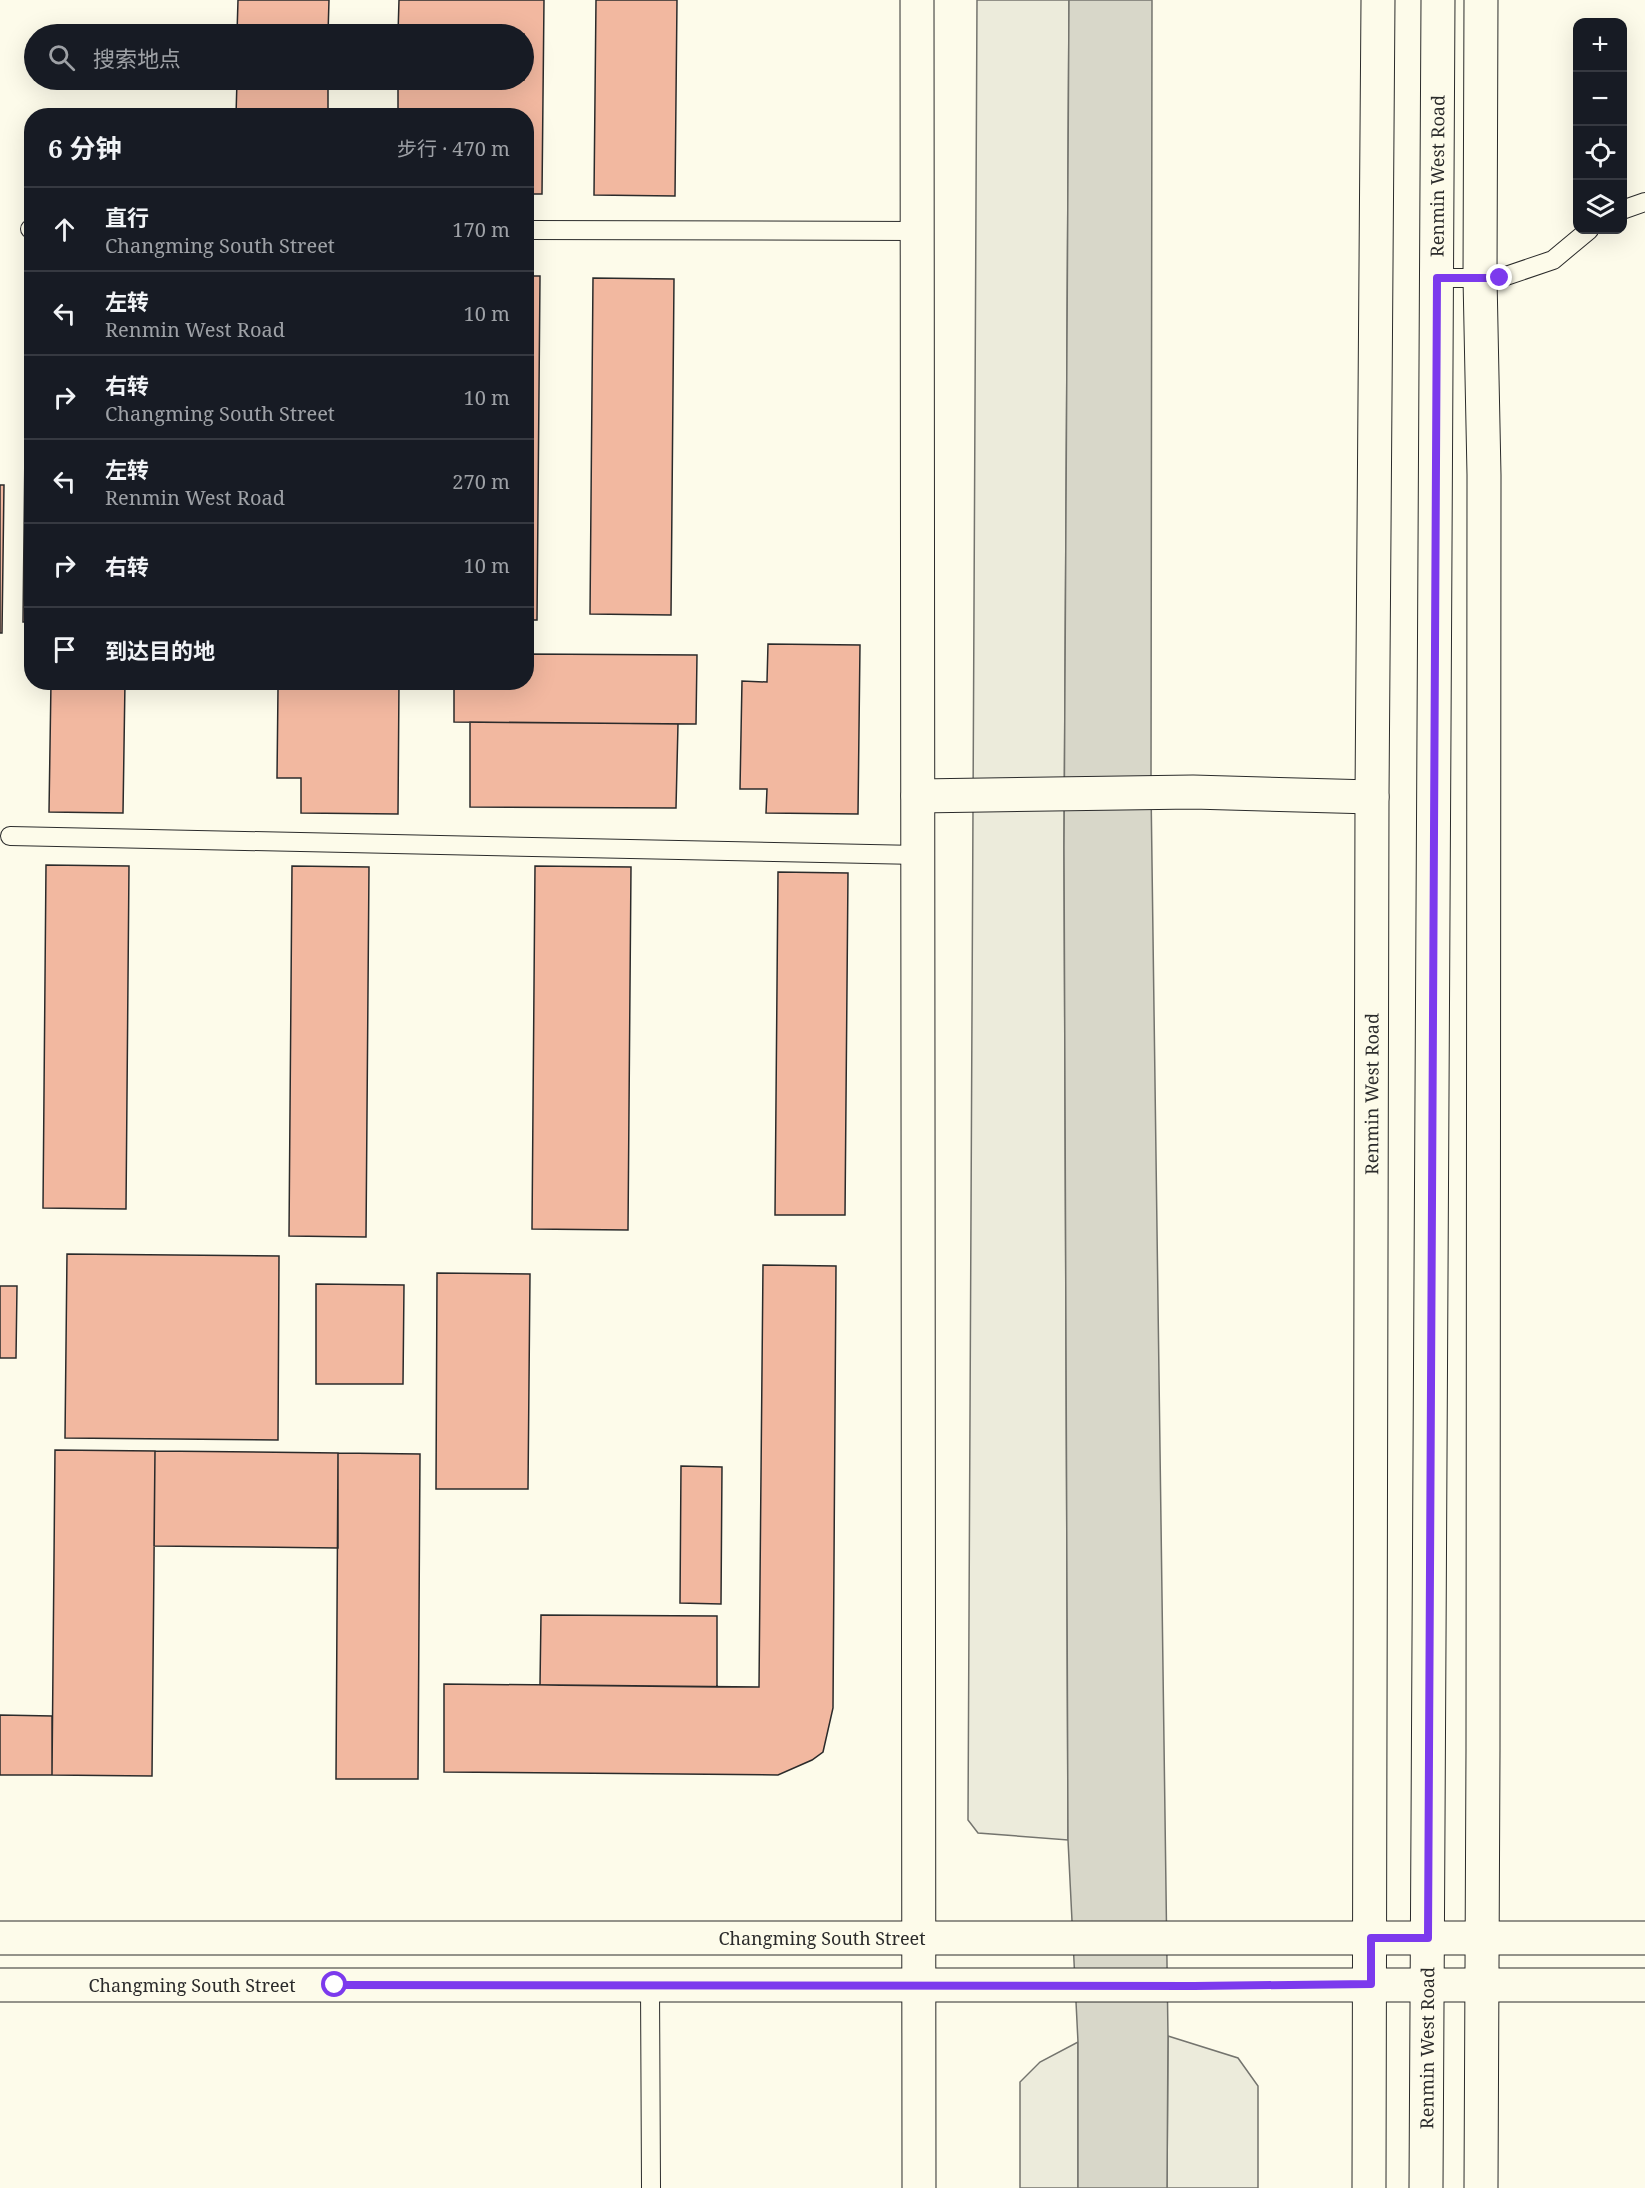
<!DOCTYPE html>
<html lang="zh">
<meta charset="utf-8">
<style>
body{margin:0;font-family:"Noto Serif","Noto Sans SC",serif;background:#20242c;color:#f1f3f6}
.controls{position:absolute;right:18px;top:18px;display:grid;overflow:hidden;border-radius:12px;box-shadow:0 6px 24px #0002}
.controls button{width:54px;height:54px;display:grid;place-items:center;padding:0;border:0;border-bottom:2px solid #363941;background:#171b24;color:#f1f3f6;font:30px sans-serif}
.stop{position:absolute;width:18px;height:18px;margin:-14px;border:4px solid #7c3aed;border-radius:50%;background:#fff}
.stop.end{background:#7c3aed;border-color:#fff;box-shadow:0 2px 6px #0008}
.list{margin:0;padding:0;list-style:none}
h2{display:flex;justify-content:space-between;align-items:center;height:78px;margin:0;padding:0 24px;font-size:26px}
h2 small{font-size:20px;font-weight:400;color:#9ea1a6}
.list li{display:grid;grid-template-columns:39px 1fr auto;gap:18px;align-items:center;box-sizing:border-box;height:84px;padding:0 24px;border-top:2px solid #363941}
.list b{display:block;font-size:22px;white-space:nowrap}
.list p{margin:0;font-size:20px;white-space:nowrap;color:#9ea1a6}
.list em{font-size:20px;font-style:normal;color:#9ea1a6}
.icon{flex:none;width:33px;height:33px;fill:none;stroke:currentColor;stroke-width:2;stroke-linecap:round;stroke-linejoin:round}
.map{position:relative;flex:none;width:1645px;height:2188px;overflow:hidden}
.search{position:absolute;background:#171b24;box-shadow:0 6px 24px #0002;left:24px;top:24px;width:510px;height:66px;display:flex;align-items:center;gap:15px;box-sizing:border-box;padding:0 21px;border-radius:33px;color:#9ea1a6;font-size:22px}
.panel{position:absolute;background:#171b24;box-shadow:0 6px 24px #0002;left:24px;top:108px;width:510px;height:582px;border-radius:24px}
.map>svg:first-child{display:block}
.green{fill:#ecebdb;stroke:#74746e;stroke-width:1.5}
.water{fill:#d8d7c9;stroke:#74746e;stroke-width:1.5}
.building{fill:#f2b8a0;stroke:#2b2b2b;stroke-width:1.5}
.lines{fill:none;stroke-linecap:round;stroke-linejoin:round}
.lane-casing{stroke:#2b2b2b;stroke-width:20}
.street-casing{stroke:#2b2b2b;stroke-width:35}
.secondary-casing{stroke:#2b2b2b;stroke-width:35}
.primary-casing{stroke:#2b2b2b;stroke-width:35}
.lane{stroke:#fdfbea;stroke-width:18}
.street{stroke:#fdfbea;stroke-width:33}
.secondary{stroke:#fdfbea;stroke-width:33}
.primary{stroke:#fdfbea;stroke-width:33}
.route{stroke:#7c3aed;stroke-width:8}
.labels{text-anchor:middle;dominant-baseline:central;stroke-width:4.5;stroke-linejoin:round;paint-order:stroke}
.street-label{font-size:18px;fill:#2b2b2b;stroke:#fdfbea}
</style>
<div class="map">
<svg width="1645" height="2188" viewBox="0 0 1645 2188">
<rect width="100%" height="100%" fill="#fdfbea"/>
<path class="green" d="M977,0H1069L1064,848L1068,1840L978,1833L968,1820Z
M1168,2036L1238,2058L1258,2086V2188H1167Z
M1078,2042V2188H1020V2082L1040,2062Z"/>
<path class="water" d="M1069,0H1152L1151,789L1168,2036L1167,2188H1078V2042L1068,1840L1064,848Z"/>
<path class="building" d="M238,0H329L328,34H237Z
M399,0H544L542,194H526V116H398V80H524V34H398Z
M596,0H677L675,196L594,195Z
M237,80H328V116H236Z
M27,271H32V622H23Z
M526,276H540L537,620H526Z
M593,278L674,279L671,615L590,614Z
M0,485H4L2,633H0Z
M768,644L860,645L858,814L766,813L767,789H740L742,681L767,682Z
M526,654L697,655L696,724L454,722V682H526Z
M51,682H125L123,813L49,812Z
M302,682H399L398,814L301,813V778H277L278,689H302Z
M470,722L678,724L676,808L470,807Z
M46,865L129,866L126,1209L43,1208Z
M292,866L369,867L366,1237L289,1236Z
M535,866L631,867L628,1230L532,1229Z
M778,872L848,873L845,1215H775Z
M67,1254L279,1256L278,1440L65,1438Z
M763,1265L836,1266L833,1708L823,1752L812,1760L778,1775L444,1772V1684L759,1687Z
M437,1273L530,1274L528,1489H436Z
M316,1284L404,1285L403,1384H316Z
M0,1286H17L16,1358H0Z
M55,1450L155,1451L152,1776L52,1775Z
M155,1451L338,1453V1548L154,1546Z
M338,1453L420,1454L418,1779H336Z
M681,1466L722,1467L721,1604L680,1603Z
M541,1615L717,1616V1687L540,1685Z
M0,1715L52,1716V1775H0Z"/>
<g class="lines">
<g class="lane-casing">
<path id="lane" d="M1622,210L1645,202
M30,229H32
M526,230L917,231
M1437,278H1500L1553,260L1589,230
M10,836L918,855
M650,1985L651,2188"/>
</g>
<g class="street-casing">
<path id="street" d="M918,796L1193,792L1372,797
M1481,2188L1483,1749L1484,475L1480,278L1481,0"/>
</g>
<g class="secondary-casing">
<g id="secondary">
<path d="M917,0L919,2188"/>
<path id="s1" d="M0,1938H1645"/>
<path id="s2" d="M0,1985H1645"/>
</g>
</g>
<g class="primary-casing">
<g id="primary">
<path id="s3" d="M1369,2188L1372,797L1378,0"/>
<path id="s4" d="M1426,2188L1438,0"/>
</g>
</g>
<use href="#lane" class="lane"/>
<use href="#street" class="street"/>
<use href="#secondary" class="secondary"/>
<use href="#primary" class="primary"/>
</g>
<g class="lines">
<path class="route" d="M335,1985L1194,1986L1371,1984V1938H1428L1437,278H1500"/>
</g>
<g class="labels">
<g class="street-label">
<text stroke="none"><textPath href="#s4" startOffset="2012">Renmin West Road</textPath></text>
<text stroke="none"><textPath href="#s3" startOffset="1094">Renmin West Road</textPath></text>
<text stroke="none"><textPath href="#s1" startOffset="822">Changming South Street</textPath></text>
<text stroke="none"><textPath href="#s2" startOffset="192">Changming South Street</textPath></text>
<text stroke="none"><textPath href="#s4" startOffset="140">Renmin West Road</textPath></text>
</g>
</g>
</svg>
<div class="controls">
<button>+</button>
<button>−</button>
<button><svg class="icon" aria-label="locate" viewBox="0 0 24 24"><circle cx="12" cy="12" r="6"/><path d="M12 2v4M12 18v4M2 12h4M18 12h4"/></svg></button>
<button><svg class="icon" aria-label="layers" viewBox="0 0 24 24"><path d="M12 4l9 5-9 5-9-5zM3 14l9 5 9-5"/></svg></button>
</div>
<div class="stop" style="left:335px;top:1985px"></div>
<div class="stop end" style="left:1500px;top:278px"></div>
<div class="search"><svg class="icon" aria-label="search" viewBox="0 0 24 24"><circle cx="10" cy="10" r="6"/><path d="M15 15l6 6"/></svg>搜索地点</div>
<section class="panel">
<h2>6 分钟<small>步行 · 470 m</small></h2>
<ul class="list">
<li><svg class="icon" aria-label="ahead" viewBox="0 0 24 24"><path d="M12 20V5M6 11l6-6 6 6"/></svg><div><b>直行</b><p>Changming South Street</p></div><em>170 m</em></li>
<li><svg class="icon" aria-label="left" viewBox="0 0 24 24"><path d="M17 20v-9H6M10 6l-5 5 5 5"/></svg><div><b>左转</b><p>Renmin West Road</p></div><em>10 m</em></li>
<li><svg class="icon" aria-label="right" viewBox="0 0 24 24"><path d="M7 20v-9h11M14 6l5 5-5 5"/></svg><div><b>右转</b><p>Changming South Street</p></div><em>10 m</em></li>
<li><svg class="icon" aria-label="left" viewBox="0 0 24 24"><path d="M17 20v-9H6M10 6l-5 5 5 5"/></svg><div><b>左转</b><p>Renmin West Road</p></div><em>270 m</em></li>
<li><svg class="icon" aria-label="right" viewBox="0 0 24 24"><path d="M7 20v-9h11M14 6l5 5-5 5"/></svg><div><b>右转</b></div><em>10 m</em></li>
<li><svg class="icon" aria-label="arrive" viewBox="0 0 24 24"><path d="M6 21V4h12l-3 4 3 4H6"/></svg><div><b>到达目的地</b></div></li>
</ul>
</section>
</div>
